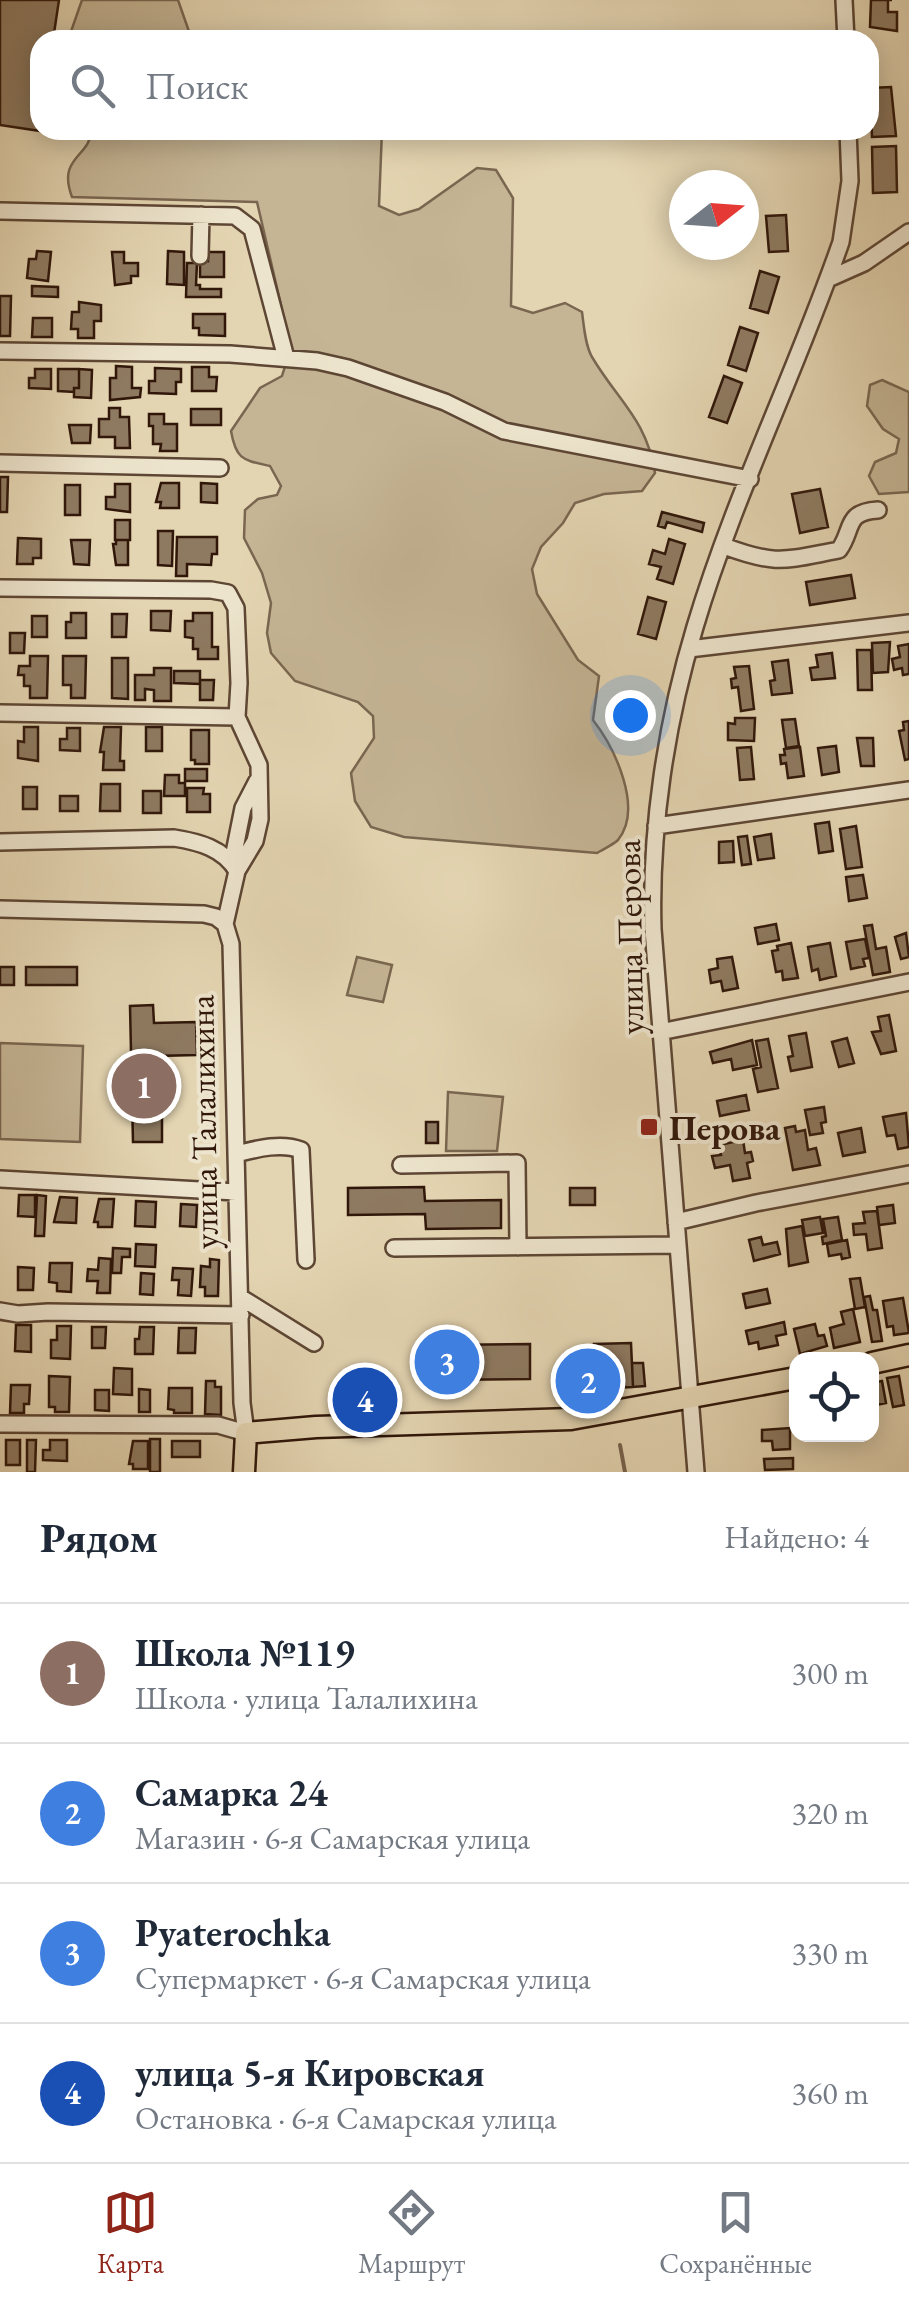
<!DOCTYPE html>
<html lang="ru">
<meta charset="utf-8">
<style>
body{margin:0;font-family:"EB Garamond",serif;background:#f2f2f3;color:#1f2937}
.controls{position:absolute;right:30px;bottom:30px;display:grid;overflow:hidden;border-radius:20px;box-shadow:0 5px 25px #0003}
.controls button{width:90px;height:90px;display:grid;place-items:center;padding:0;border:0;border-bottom:2px solid #e0e1e3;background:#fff;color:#1f2937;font:50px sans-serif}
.compass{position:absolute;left:669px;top:170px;width:90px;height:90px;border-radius:50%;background:#fff;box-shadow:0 5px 25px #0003;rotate:73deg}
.you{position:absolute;left:630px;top:715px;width:35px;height:35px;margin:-25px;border:8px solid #fff;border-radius:50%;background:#1a73e8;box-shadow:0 0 0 15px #1a73e833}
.badge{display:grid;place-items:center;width:65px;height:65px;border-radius:50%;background:#8f2418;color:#fff;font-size:32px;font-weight:700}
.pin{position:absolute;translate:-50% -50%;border:5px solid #fff;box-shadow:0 2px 10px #0006}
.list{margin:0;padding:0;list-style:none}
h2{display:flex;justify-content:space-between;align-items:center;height:130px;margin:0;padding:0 40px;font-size:42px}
h2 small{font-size:32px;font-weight:400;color:#747a83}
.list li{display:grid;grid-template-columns:65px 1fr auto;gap:30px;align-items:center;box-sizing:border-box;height:140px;padding:0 40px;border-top:2px solid #e0e1e3}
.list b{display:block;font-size:38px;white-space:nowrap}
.list p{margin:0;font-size:32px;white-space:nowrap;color:#747a83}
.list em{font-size:32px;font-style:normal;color:#747a83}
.icon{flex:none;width:55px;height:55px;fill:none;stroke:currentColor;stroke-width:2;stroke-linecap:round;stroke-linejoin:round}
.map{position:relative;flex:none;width:909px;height:1472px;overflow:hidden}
.search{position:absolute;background:#fff;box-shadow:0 5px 25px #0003;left:30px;right:30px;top:30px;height:110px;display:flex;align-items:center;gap:25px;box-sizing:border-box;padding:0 35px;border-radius:30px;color:#747a83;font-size:38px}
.sheet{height:690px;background:#fff}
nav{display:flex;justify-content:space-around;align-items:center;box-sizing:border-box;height:140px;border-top:2px solid #e0e1e3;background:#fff;font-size:28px;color:#747a83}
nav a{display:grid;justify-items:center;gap:5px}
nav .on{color:#8f2418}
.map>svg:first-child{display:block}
.green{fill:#c5b595;stroke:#7a6650;stroke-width:2.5}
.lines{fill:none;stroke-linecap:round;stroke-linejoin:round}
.stream{stroke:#77624d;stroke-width:4}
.building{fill:#8e7a61;stroke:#30170a;stroke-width:2.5}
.minor-casing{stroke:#5d4634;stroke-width:20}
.major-casing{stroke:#30170a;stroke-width:25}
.minor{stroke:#ede4cd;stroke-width:15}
.major{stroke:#e4d5b2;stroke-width:20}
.poi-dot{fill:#8f2418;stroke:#ede4cd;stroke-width:4}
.labels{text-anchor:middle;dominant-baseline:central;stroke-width:8;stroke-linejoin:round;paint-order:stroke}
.street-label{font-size:35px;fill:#30170a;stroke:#ede4cd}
.poi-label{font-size:35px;font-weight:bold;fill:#30170a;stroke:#ede4cd;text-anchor:start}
</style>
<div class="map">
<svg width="909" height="1472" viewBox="0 0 909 1472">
<rect width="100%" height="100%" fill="#e4d5b2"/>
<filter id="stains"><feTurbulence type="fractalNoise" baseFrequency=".002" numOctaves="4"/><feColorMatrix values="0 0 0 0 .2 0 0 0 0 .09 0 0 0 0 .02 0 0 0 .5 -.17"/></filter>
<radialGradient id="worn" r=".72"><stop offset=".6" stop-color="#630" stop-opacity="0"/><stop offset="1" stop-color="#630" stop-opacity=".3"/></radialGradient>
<path class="green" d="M82,0H178L192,40H68Z
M92,130H382L379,206L399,215L419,209L477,168L496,170L513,198L511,306L533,313L565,303L582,312C584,326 585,345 592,357C618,401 647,420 655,473L642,491L604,494L575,503L563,523L541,547L532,569L537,594L578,660L599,676L593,720C614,747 644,808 618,840C613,845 603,849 597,853L404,837L371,827L355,801L351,773L374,738L373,716L358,702L295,681L271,653L267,633L271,603L262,573L244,538L245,510L258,499L277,495L281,486L270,466C243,460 236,460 231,431L260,388L282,376L291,348L257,202L72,197C57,157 89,158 92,130Z
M882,380L909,392V492L879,494L869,476L875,462L896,453L899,439L883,429L867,406L870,385Z
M357,957L392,965L383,1002L347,995Z
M0,1043L83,1046L80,1142L0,1139Z
M448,1092L503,1097L497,1151H446Z"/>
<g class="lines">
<path class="stream" d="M620,1445L625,1472"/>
</g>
<path class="building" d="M0,0H59L53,40H40V131L0,125Z
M871,0H892H888V12H897V31L870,27Z
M891,87L896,136L872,137L870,88Z
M896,146L897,192L873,193L872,147Z
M786,215L788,251L769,252L766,216Z
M37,251L51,252L48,281L27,278L29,259H36Z
M168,251L184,252V285L167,284Z
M112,252H124V263H138V276H131V283L115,285Z
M208,252H224V277H200V260L208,261Z
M187,263H197L196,285H200V289H221V297H186Z
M760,271L779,277L768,313L750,308Z
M32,286L58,287V297L32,296Z
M0,296H11L10,336H0Z
M79,302L101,305V321H94V338H78V329H71L72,312H79Z
M193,314H225V336L199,335V328H193Z
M33,318H52V337H32Z
M740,327L758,333L746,371L728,365Z
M116,366L132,367V388H141L140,397L110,400V378H116Z
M192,367H209V377H217L216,391H192Z
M155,368L181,369V382H176V394L149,393V381H155Z
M35,369H51V389L29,388V378H35Z
M58,369H79V388H74V392L58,391Z
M79,369L92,370L91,398L74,397V388H79Z
M724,376L742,383L727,423L709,417Z
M109,408H120V417H129L130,448H115V437H99V419H109Z
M191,409H221V425H191Z
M149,414H164V424H177V451H160L161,444H153V426H149Z
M69,425H91L90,443H72Z
M0,477H8L7,512H0Z
M161,483H179V508H160L161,502H156Z
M201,483L217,484V503L201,502Z
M115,484H130V512L106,509V497H115Z
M65,485H80V515H65Z
M820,489L828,527L800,533L792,494Z
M662,512L704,523L702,532L667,522L665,528L658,526Z
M115,520H130V540H115Z
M158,531H173L172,566L158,565Z
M177,537H217V554H212L211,565L187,564V576H176Z
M18,538L41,539V558H33V564H17Z
M669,539L685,544L673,584L657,579L661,567L649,564L653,550L665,554Z
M71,540H90L89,565L74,564Z
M116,540H128V565H116L113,544H116Z
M851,575L855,598L810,605L806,582Z
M648,597L666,602L656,639L638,634Z
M151,611H171L170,631L151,630Z
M71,613H86V638H66V622H71Z
M193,613H212V647H218V659H198V649H193V638L185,637V621H193Z
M112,614H127L126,637H112Z
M32,616H47V637H32Z
M10,633H25L24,653H10Z
M890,642L888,672L873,673L872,643Z
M909,644V674L903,675L902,668L894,670L892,659L900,657L898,646Z
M857,650H871L872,690H858Z
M832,653L835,678L812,680L810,668L818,667L816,655Z
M30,656H48L47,698H30V686H24V675H18L19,666H30Z
M63,656H86L85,698H71V685H63Z
M112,658H128V699L112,698Z
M788,660L792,693L772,695L770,681L775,680L772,662Z
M749,666L754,709L741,711L738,687L732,688L731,679L736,678L734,667Z
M154,668H171V701H154V690L145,689V700H135V675H154Z
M174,671H200V684L174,683Z
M200,680H214L213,700H200Z
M735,718H755L754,741L728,740V723L735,724Z
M795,719L799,746L786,748L782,720Z
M909,721V759L905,760L899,731L904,730L903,722Z
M24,727H38V761L18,758V741L24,742Z
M104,727H121L120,761H124V770H103L104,752H100Z
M146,727H162V751H146Z
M67,728H80V751L60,750V739H67Z
M191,730H209V764H195V760H191Z
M857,738H873L874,766H861Z
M836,746L839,772L822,775L818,748Z
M751,747L754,779L740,780L737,748Z
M800,747L804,776L788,778L786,763L781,764L780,755H785L784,749Z
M185,769H207V781H185Z
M165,775H179V783H185V796H164Z
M101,784H120V811H100Z
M23,787H37V809H23Z
M187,788H204L203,794H210V812H187Z
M143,791H161V813H143Z
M60,796H78V811H60Z
M829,822L833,851L819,853L815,824Z
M856,826L862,867L846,869L840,829Z
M771,834L774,858L758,860L754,837Z
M747,836L751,864L742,865L738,837Z
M733,841L734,862L719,863V842Z
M863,875L867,898L849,901L846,877Z
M776,924L779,940L758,944L755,928Z
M872,925L876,949L886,947L890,972L873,975L864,926Z
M906,933L909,957L901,959L895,937Z
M865,939L869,958L863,959L865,966L851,969L846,942Z
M791,943L798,978L783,980L782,971L776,972L772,951L778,950L777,946Z
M830,943L836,976L820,980L818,969L812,971L808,947Z
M732,957L738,988L723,991L721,981L711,983L709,970L718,968L717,959Z
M0,967H14V985H0Z
M26,967H77V985H26Z
M153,1005L154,1023L196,1022L197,1055L155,1056L156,1116H162V1142H133L130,1006Z
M889,1015L896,1051L881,1054L872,1032L881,1031L878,1017Z
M806,1033L812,1067L791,1071L788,1057L793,1056L789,1036Z
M847,1038L854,1063L839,1067L832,1042Z
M768,1039L778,1088L758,1092L753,1069L761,1067L756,1041Z
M752,1040L757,1065L733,1070L731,1059L713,1063L710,1052Z
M746,1095L749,1110L720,1116L717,1101Z
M824,1107L826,1122L821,1123L823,1133L810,1135L805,1110Z
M906,1113L909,1147L898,1149L895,1135L887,1136L883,1117Z
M426,1122H438V1143H426Z
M795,1126L796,1132L805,1130L808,1150L816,1148L820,1165L793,1170L785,1128Z
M861,1128L865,1152L843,1156L838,1133Z
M743,1140L745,1153L751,1152L753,1161L747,1163L750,1178L733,1181L730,1165L715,1168L712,1156L721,1155L719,1145Z
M424,1187L425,1201L501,1200V1228L426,1229L425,1214L348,1215V1188Z
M570,1188H595V1205H570Z
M19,1195H35V1217L18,1216Z
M37,1195L46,1196L44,1236H35Z
M60,1197L77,1198L76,1223L54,1222Z
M99,1199H114L112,1227H98V1222H94Z
M136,1201L156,1202L155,1227L135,1226Z
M181,1204L197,1205L196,1227L180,1226Z
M893,1205L895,1223L879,1225L877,1207Z
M877,1211L882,1248L868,1250L866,1234L854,1235L853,1224L865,1223L863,1212Z
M820,1217L823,1233L805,1236L802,1220Z
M838,1217L842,1240L823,1244L822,1237L826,1236L823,1219Z
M802,1226L808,1262L789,1266L786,1229Z
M761,1237L763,1245L777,1242L780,1254L754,1261L749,1240Z
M847,1240L850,1257L842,1259L841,1254L829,1256L827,1244Z
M136,1244L156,1245L155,1267L135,1266Z
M113,1248L130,1249V1257H122L121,1273H112Z
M99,1258L111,1259L110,1293H97L98,1281H87L88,1269L98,1270Z
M210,1259L219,1260L218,1296H205V1287H200L201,1266L210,1267Z
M50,1263H72L71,1292L57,1291V1283L49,1282Z
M18,1267L34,1268L33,1290H18Z
M173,1268L193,1269L191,1296L178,1295L179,1280H172Z
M141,1273L154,1274L153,1295L140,1294Z
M860,1278L865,1307L855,1309L850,1279Z
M767,1289L770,1303L746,1308L743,1294Z
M870,1296L873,1310H877L882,1341L872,1342L864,1297Z
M903,1298L909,1333L894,1335L893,1326L887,1327L883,1301Z
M853,1309L860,1342L834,1348L830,1328L844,1324L841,1312Z
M784,1322L786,1334L776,1336L778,1345L759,1349L758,1342L749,1344L746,1331Z
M815,1324L818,1336L824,1335L827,1346L800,1354L794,1329Z
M16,1325H31V1352L15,1351Z
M57,1326H71L70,1359L51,1358V1340H57Z
M92,1327H106L105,1348H92Z
M140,1327H154L153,1354H135V1339H139Z
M179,1328H196L195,1353H178Z
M631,1343L633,1387L566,1390L565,1365L595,1364L594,1344Z
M530,1344V1379L440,1380L439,1345Z
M632,1363H643L645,1386L633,1387Z
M114,1368L132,1369V1395L113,1394Z
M49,1376L70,1377L69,1412H55V1407H49Z
M899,1376L904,1405L893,1407L887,1378Z
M206,1381H215V1387H221V1415L205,1414Z
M882,1381L886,1403L872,1406V1383Z
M11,1385H30L29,1404H24V1413H10Z
M169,1388H192V1413H174V1410L168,1409Z
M139,1389L150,1390V1412H139Z
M95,1390H109V1411L95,1410Z
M790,1428V1449L773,1450L772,1441H762V1430Z
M150,1439H160V1472H150Z
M6,1440H20V1465H6Z
M27,1440H36L35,1472H27Z
M50,1440H67V1461L43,1460V1450H50Z
M133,1441H148V1469H133V1464H129Z
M172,1441H200V1457H172Z
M793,1458V1469L765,1470L764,1459Z"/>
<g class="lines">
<g class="minor-casing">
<path id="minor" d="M844,0L846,40
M0,211L235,216L252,229L286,358
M200,256L201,215
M828,279L864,263L909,232
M0,351L230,354L317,361L348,368L445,402L504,431L750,479
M0,463L220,468
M724,546C777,566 785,560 839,550C854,529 844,512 878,510
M0,588L211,590L228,593L236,608L239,683L237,717L259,765L260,819L255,841L237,871L225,924L231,944L242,1403L246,1433L218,1425L0,1424
M689,649L909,623
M0,713L237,717
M656,826L909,790
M0,842L174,838C199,842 223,848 237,871
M232,863L243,808L257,781
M0,909L204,914L216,917L225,924
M660,1032L909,982
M236,1154C256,1149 281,1142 301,1150L306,1260
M401,1165L517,1163L518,1247
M0,1179L236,1192
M676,1222L756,1203L909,1174
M394,1248L678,1245
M240,1297L314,1343
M0,1311L18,1314L48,1312L241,1315
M696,1472L653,929C650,829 666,723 695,627C734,496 796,372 841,242L850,181L848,130"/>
</g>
<g class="major-casing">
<path id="major" d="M872,1363L909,1355
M244,1472L246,1433L316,1427L571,1419L796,1378"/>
</g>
<use href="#minor" class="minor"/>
<use href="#major" class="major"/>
</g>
<rect class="poi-dot" x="639" y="1117" width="20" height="20" rx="5"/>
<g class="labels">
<g class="street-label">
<text transform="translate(629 937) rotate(-91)">улица Перова</text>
<text transform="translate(203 1122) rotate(-91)">улица Талалихина</text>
</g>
<g class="poi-label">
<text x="669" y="1127">Перова</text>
</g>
</g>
<rect width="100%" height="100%" filter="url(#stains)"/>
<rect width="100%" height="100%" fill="url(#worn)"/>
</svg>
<div class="controls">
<button><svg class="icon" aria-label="locate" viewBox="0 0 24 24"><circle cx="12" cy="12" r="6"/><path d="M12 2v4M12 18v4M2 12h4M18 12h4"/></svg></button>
</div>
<svg class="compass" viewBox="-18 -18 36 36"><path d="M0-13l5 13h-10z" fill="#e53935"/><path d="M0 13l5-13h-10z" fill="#747a83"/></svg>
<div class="you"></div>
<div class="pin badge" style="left:144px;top:1086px;background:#8d6e63">1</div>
<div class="pin badge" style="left:588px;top:1381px;background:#3f7fe0">2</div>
<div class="pin badge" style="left:447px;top:1362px;background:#3f7fe0">3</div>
<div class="pin badge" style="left:365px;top:1400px;background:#1a4fb4">4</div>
<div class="search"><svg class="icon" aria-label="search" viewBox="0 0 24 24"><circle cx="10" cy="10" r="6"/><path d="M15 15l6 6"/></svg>Поиск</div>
</div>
<section class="sheet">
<h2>Рядом<small>Найдено: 4</small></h2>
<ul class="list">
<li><span class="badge" style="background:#8d6e63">1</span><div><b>Школа №119</b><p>Школа · улица Талалихина</p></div><em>300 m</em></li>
<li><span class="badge" style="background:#3f7fe0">2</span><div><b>Самарка 24</b><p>Магазин · 6-я Самарская улица</p></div><em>320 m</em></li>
<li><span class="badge" style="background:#3f7fe0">3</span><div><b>Pyaterochka</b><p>Супермаркет · 6-я Самарская улица</p></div><em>330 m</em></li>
<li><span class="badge" style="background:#1a4fb4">4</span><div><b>улица 5-я Кировская</b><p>Остановка · 6-я Самарская улица</p></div><em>360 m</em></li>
</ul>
</section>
<nav>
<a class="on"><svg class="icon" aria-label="map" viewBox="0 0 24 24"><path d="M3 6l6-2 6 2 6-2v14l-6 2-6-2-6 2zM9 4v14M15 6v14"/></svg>Карта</a>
<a><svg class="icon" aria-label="directions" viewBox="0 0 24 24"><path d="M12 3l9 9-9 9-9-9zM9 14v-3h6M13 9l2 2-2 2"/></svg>Маршрут</a>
<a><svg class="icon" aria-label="saved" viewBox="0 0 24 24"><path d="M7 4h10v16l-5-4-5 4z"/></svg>Сохранённые</a>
</nav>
